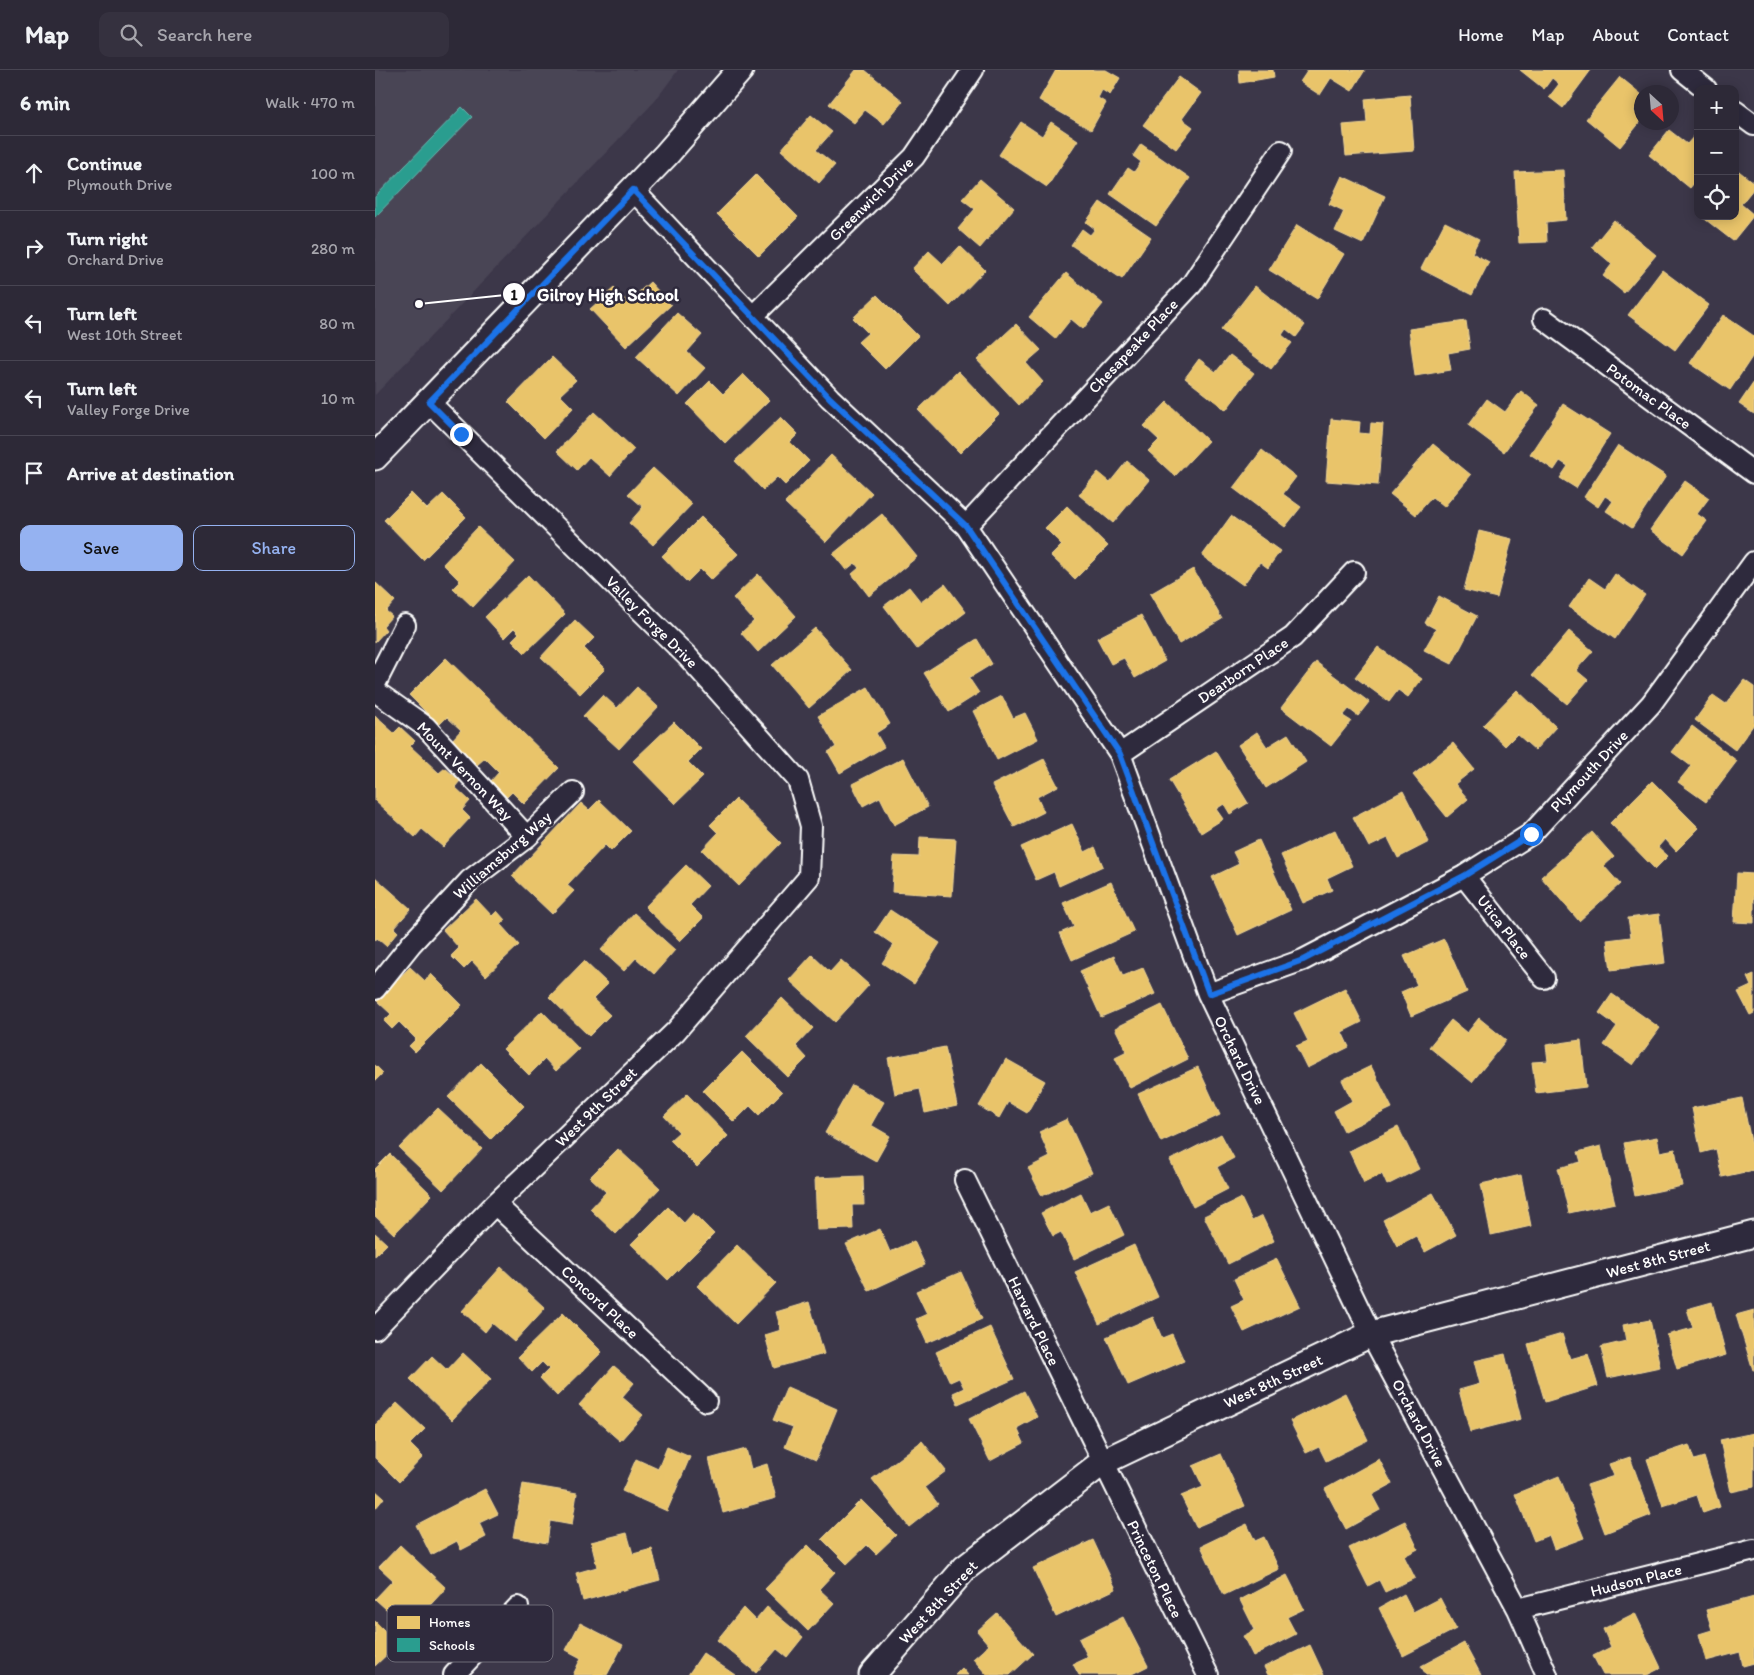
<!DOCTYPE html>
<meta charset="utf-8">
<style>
body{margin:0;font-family:Itim,sans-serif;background:#35313f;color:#f1f3f6}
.controls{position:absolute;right:15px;top:15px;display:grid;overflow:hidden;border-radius:10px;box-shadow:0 2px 12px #0003}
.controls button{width:45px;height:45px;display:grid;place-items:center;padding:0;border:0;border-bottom:1px solid #484552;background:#2d2937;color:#f1f3f6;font:25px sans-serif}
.compass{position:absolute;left:1259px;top:15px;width:45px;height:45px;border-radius:50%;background:#2d2937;box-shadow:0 2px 12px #0003;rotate:154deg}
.stop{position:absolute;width:15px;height:15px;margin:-11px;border:4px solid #1a73e8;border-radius:50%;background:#fff}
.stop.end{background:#1a73e8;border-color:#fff;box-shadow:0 1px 5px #0008}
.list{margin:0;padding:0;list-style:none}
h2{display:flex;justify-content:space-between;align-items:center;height:65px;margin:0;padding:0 20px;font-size:21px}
h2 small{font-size:16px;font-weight:400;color:#a7a6ad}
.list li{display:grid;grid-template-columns:32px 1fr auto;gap:15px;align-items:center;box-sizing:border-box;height:75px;padding:0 20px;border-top:1px solid #484552}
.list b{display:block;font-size:19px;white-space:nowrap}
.list p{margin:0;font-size:16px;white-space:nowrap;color:#a7a6ad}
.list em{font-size:16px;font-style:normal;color:#a7a6ad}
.actions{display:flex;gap:10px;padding:15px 20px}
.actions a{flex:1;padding:11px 0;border:1px solid #95b2f1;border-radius:10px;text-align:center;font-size:18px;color:#95b2f1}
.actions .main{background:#95b2f1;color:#111}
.icon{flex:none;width:28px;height:28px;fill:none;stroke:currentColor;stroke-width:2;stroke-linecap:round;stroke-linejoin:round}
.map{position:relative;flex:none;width:1379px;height:1605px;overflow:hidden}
header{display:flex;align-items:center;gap:30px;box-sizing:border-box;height:70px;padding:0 25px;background:#2d2937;border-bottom:1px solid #484552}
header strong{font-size:24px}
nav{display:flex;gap:28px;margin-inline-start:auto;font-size:18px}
.search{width:350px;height:45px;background:#35313f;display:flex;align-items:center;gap:12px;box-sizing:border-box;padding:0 18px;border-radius:10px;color:#a7a6ad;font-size:19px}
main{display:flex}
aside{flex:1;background:#2d2937}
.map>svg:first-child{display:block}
.built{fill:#494455}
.homes{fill:#e9c46a;stroke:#f0d697}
.schools{fill:#2a9d8f;stroke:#6abab1}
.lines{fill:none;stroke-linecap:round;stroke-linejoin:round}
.minor-casing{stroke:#fff;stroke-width:24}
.tertiary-casing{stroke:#fff;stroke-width:29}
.minor{stroke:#2f2a3d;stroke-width:20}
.tertiary{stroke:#2f2a3d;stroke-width:25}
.route{stroke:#1a73e8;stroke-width:6}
.labels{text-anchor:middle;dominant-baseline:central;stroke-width:5;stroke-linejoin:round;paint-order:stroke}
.street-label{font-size:16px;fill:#fff;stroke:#2f2a3d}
.key{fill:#2f2a3d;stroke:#6d6a77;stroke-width:1}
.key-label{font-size:14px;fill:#fff}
.leader{fill:none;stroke:#fff;stroke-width:2}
.callout-dot{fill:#fff;stroke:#2f2a3d;stroke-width:2}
.mark-label{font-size:15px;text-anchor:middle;font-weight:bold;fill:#111}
.callout-label{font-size:18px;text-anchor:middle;font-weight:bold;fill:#fff;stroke:#2f2a3d;stroke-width:5;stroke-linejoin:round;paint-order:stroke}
</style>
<header>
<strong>Map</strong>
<div class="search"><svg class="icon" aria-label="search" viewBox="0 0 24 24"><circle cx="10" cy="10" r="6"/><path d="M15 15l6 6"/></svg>Search here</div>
<nav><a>Home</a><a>Map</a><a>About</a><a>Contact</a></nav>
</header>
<main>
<aside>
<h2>6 min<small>Walk · 470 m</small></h2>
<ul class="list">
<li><svg class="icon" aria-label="ahead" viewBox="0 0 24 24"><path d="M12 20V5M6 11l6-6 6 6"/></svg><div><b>Continue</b><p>Plymouth Drive</p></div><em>100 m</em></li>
<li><svg class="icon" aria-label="right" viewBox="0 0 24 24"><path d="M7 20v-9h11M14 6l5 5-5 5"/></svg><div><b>Turn right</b><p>Orchard Drive</p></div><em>280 m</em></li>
<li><svg class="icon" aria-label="left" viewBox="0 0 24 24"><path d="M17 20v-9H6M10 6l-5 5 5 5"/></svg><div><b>Turn left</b><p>West 10th Street</p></div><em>80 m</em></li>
<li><svg class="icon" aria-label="left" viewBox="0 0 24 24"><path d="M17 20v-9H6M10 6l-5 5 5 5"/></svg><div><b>Turn left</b><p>Valley Forge Drive</p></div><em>10 m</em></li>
<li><svg class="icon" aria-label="arrive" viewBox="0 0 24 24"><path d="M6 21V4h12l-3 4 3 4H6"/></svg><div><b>Arrive at destination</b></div></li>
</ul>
<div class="actions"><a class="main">Save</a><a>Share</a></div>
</aside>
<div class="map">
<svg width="1379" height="1605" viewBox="0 0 1379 1605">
<rect width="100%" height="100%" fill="#3c3749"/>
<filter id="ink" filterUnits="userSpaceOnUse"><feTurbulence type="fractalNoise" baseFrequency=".02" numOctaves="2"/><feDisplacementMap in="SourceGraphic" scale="10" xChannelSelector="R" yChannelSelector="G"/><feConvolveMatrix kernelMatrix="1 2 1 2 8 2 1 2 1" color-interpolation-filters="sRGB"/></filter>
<g filter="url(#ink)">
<path class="built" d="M0,0H303L280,31L0,325Z"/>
<path class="homes" d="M481,0H490L528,31L509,54L490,40L479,53L454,34Z
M681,0H731L745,8L735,25L727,20L723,28L731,33L716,60L664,30Z
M864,0H898L899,7L865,13Z
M933,0H990L977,21L956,8L945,25L925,12Z
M1145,0H1216L1188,38L1174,27L1184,14L1177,8L1169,19Z
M804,7L826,23L807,49L818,57L801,79L768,55Z
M1245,7L1266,24V32L1259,41L1266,47V51L1245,77L1211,49Z
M1035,25L1039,81L971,86L968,55L992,53L990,29Z
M436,45L457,62L441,80L460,95L444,113L406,80Z
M646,52L667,66L676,52L703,70L672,117L624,85Z
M1294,60L1312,74L1320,65L1323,68V108L1315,118L1274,85Z
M766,74L815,108L781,156L735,124L753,98L759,102L766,92L758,86Z
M1360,98L1379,113V118L1366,134L1379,145L1358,171L1326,146H1360Z
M1188,100L1191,150L1171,152L1172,172L1144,173L1140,102Z
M381,105L423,147L384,186L342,144Z
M967,106L1010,126L988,174L960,161L969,141L954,134Z
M605,109L639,138L605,178L583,159L600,139L587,129Z
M725,132L776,167L747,209L696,175L707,159L715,165L720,159L711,152Z
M1239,150L1281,185L1249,223L1228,206L1237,194L1217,177Z
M1070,152L1104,169L1097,183L1114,192L1097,225L1046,199Z
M922,155L969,184L942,229L894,200Z
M585,176L610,200L575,236L537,199L554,181L568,194Z
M1287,200L1334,235L1300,280L1253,245Z
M691,203L728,234L708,259L696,249L680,269L654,247Z
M275,212L296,235L251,277L215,239L239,218L253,232Z
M880,216L930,255L921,267L911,259L907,265L917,273L896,299L846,260Z
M502,225L543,266L510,299L483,272L493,263L478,248Z
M302,243L327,265L312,282L330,298L304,326L261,287Z
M1348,245L1379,266V284L1355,320L1315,293Z
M1091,251L1095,279L1073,283L1076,300L1040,306L1034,259Z
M641,254L666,280L651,293L668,312L644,335L602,290Z
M855,285L879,303L851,340L810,308L824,289L841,302Z
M177,287L201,310L185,325L198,338L169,368L133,332Z
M583,301L624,344L585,383L543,340Z
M368,304L394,330L350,373L312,334L335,311L348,324Z
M1379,312V344L1364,334Z
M1146,321L1164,335L1129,382L1093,355L1112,329L1130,342Z
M792,332L833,371L800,406L773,381L784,370L769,356Z
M1188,334L1235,364L1201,418L1185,408L1193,396L1185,391L1179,400L1155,384Z
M219,342L259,379L235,406L214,387L202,400L182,381Z
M406,347L423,364L415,372L434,391L410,415L402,407L388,420L360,391Z
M956,349L985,352L984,363L995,364L996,353L1008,354L1003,415L951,411Z
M1058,374L1096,405L1069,437L1057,427L1041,445L1015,424Z
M1243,375L1291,406L1257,458L1231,441L1238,431L1230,426L1223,437L1209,427Z
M887,380L921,407L908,424L926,437L910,457L858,418Z
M456,385L497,423L451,472L410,433Z
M752,391L774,410L738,453L704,425L723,402L735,412Z
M278,398L317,434L278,475L254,453L268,437L253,424Z
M1310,411L1334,428L1322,444L1332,451L1308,484L1275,460Z
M36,423L52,439L68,424L91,447L48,490L9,450Z
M692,436L733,476L700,509L676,486L687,475L670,458Z
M507,444L542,487L494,526L477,504L484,498L480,493L471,500L458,484Z
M856,446L905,481L893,498L885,492L868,515L827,486Z
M326,447L363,484L336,510L325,499L312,512L287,486Z
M103,457L140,492L98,537L78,518L85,511L68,494Z
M1104,461L1137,469L1122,528L1089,520Z
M818,499L847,549L804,574L775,524Z
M383,504L421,546L383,582L366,563L379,551L358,528Z
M1240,504L1270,525L1240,569L1194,537L1214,508L1230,519Z
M153,505L190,544L150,583L137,570L144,563L139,558L129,568L110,547Z
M0,512L20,531L11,541L17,546L8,556L11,560L0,572Z
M570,514L591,542L542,579L509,536L534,517L546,532Z
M1064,526L1102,546L1077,594L1049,580L1061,559L1050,553Z
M766,545L790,591L760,608L749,588L736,594L722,568Z
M200,550L219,568L209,578L230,599L205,624L166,587Z
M440,558L477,600L434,638L397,595Z
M1194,561L1218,581L1201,600L1213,610L1192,634L1157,605Z
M602,569L617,594L594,608L604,623L574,642L549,603Z
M1003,577L1047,609L1033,627L1023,620L1014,632L980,607Z
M71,588L184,698L149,734L137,722L132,727L116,711L124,702L110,688L102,695L77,670L86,660L72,647L64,655L34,625Z
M941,592L994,632L983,646L974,639L968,646L976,651L956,676L906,638Z
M1369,610L1379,617V654L1360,680L1320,650L1338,625L1351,634Z
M262,617L283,637L244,679L208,646L228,625L242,638Z
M493,617L515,654L501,663L509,677L465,703L453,682L461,677L443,646Z
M1142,620L1181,657L1160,680L1142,664L1130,676L1108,655Z
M627,626L638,648L650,643L663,669L622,690L598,641Z
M0,646L19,663L25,657L40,671L35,676L64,703L70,698L85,711L80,717L95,731L87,740L95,748L68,777L47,759L40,767L0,731Z
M299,652L326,679L313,692L328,707L300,734L258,691Z
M1317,656L1362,691L1331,732L1303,712L1316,696L1297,682Z
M882,662L892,677L913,664L931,692L891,718L863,675Z
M1078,673L1099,699L1080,714L1093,729L1072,747L1038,705Z
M841,681L873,733L855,744L849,734L841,739L848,749L826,763L794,710Z
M528,688L553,737L519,755L505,727L488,736L477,714Z
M669,689L683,716L662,727L669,742L639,757L617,715Z
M1277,711L1324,758L1301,781L1290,769L1283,777L1293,786L1280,799L1235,753Z
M1028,721L1054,772L1023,788L1013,768L994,777L978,747Z
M361,729L406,773L364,816L327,780L343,763L335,755Z
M224,730L256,761L236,781L230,775L192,815L199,821L177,844L137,806L206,733L214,740Z
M697,754L710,782L720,777L728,796L684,816L679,802L661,810L646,777Z
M960,760L977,796L952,808L957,820L928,833L906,785Z
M1217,762L1239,787L1229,796L1245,814L1204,851L1166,807Z
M545,767L581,769L577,826L517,822L519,786L544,787Z
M884,770L916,840L863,865L837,807L864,794L858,782Z
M311,795L333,816L315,835L328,848L305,871L270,837Z
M1362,803L1379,804V853L1359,852Z
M0,807L36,839L19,858L23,862L11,876L2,868L0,871Z
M736,812L759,862L697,890L685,863L699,857L688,833Z
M101,829L117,846L122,841L130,850L125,854L144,875L111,906L97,891L89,899L76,886L84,878L68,860Z
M515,840L565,873L539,914L507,893L519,875L500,862Z
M259,843L300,880L279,904L261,888L249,901L226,880Z
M1284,844L1290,893L1236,900L1232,870L1256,867L1253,848Z
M1069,869L1092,922L1036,946L1026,922L1042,915L1029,886Z
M437,885L455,902L466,890L494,915L460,952L414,910Z
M739,886L748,906L768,898L780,924L726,947L705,901Z
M209,891L233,914L218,929L235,945L214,966L174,927Z
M35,897L50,911L56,904L87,935L40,982L34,976L41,969L24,952L17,959L9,951L16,944L2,931Z
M1379,904V943L1375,945L1363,922L1376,916L1372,907Z
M970,918L987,952L967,962L974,977L932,998L921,976L933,971L919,943Z
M1237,924L1285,958L1258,995L1229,975L1242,956L1224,943Z
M407,928L438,958L421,976L432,988L413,1007L371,966Z
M787,935L813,989L755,1018L740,988L752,982L740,958Z
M167,941L204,979L181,1001L170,989L154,1005L128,979Z
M1104,948L1131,970L1097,1012L1054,977L1076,950L1092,963Z
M1206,970L1211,1017L1161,1023L1157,992L1173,991L1171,975Z
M570,977L582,1036L550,1043L545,1019L520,1024L513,988Z
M367,982L407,1022L384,1045L375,1036L359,1052L328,1021Z
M631,989L670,1011L652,1043L633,1032L624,1048L604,1036Z
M106,993L149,1036L116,1069L73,1027Z
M0,995L8,1003L0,1011Z
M996,996L1017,1038L969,1061L959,1041L977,1031L967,1010Z
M823,997L845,1045L786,1072L763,1024Z
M477,1015L509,1032L496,1055L515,1066L501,1091L450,1063Z
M312,1024L353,1066L322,1097L295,1070L304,1062L289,1046Z
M1367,1028L1379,1086V1100L1347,1107L1341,1079L1326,1083L1317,1038Z
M63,1038L107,1079L68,1120L24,1078Z
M692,1049L717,1103L667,1126L653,1098L675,1087L664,1062Z
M1023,1057L1044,1099L1012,1115L1007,1104L989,1113L974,1081Z
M846,1064L859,1088L842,1097L853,1119L818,1137L795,1090Z
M1282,1067L1285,1082L1300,1079L1307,1116L1260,1126L1249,1073Z
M1226,1076L1240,1133L1194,1143L1183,1098L1206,1092L1203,1082Z
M243,1079L285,1118L241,1164L215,1139L231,1122L215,1107Z
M15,1084L57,1125L19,1164L0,1146V1099Z
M1146,1105L1156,1156L1116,1165L1106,1114Z
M488,1106L489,1135H477L478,1159L442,1160L440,1108Z
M706,1123L715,1142L734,1133L749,1165L699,1189L686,1162L678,1166L666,1143Z
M1058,1123L1081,1165L1050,1182L1041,1166L1022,1176L1008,1150Z
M866,1128L877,1151L887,1146L899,1171L853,1194L829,1146Z
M293,1137L309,1153L318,1143L339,1164L293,1210L256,1174Z
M505,1159L515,1182L539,1171L550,1195L494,1221L471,1174Z
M0,1163L12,1174L0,1186Z
M362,1175L401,1213L361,1254L322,1216Z
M759,1175L783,1227L724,1254L700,1202Z
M902,1189L925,1236L869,1262L856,1236L869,1230L859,1209Z
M126,1197L170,1238L139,1272L117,1253L110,1262L87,1241Z
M586,1202L607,1249L552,1273L541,1249L552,1244L541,1221Z
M434,1232L449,1284L399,1298L390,1265L406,1260L401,1242Z
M1337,1232L1351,1285L1302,1299L1292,1265L1318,1258L1312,1239Z
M1379,1240V1300H1378L1361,1245Z
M188,1243L227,1282L182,1326L165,1308L174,1299L167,1292L157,1302L143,1287Z
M778,1247L787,1268L797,1264L809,1291L753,1315L731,1267Z
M1275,1250L1285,1297L1233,1308L1226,1277L1251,1271L1248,1255Z
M615,1257L639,1309L583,1334L578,1323L589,1318L584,1308L575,1312L561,1282Z
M1187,1264L1195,1289L1213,1284L1223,1316L1170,1332L1153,1274Z
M88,1283L116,1309L77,1350L35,1309L57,1286L72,1300Z
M1130,1284L1146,1349L1095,1362L1084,1320L1105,1314L1099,1291Z
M239,1296L259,1313L247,1327L268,1345L245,1371L204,1335Z
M412,1317L462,1339L441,1390L410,1377L418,1357L398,1350Z
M649,1321L662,1347L642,1358L649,1373L615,1391L594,1349Z
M970,1323L993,1370L951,1391L944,1377L931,1383L915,1351Z
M22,1333L50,1359L35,1374L48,1387L24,1412L0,1388V1356Z
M1379,1363V1417L1356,1422L1345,1370Z
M547,1371L571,1401L550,1417L563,1434L534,1457L497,1409Z
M1314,1375L1319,1390L1329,1387L1345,1437L1328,1443L1322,1425L1288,1436L1272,1389Z
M292,1377L315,1387L292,1441L247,1421L261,1389L283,1399Z
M371,1379L376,1399L392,1394L401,1428L348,1443L334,1389Z
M846,1384L870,1436L821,1457L806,1426L828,1417L818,1396Z
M1255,1387L1276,1445L1230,1463L1212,1415L1239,1406L1234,1394Z
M1004,1389L1017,1414L997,1425L1005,1440L971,1459L950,1419Z
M1184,1406L1209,1468L1179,1479L1174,1465L1159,1471L1140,1424Z
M148,1414L202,1423L197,1455L175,1451L172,1473L138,1467Z
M110,1419L123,1444L104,1453L111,1467L86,1480L82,1471L56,1485L41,1455Z
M0,1420L9,1428L0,1439Z
M486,1430L521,1465L501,1484L492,1475L472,1494L447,1469Z
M1030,1451L1043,1479L1029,1486L1040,1508L1010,1522L1004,1510L993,1516L974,1478Z
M872,1454L880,1471L889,1467L904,1499L849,1525L826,1476Z
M252,1463L258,1484L277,1479L285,1510L208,1531L201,1503L222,1497L216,1472Z
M718,1470L741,1519L681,1547L658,1498Z
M25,1475L71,1518L33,1559L0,1529L18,1510L4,1497Z
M433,1475L460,1502L444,1519L459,1533L433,1561L390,1519Z
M912,1505L929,1539L912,1547L921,1564L878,1586L868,1566L880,1560L865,1530Z
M1029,1524L1038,1542L1065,1528L1081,1559L1028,1586L1004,1538Z
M1379,1527V1593L1368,1596L1365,1582L1331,1591L1324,1564L1337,1560L1331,1540Z
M392,1537L428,1567L412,1587L402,1579L381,1603L342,1570L368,1538L381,1550Z
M622,1543L658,1584L635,1605H612L598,1589L614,1575L602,1561Z
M1260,1543L1286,1598L1272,1605H1228L1218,1586L1236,1577L1228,1559Z
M748,1547L773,1596L755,1605H704L698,1594L713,1587L704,1569Z
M0,1551L23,1574L0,1596Z
M205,1553L248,1575L232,1605H198L206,1588L191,1580Z
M1089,1573L1106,1605H1051L1046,1596Z
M935,1575L949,1605H893L889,1597Z
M328,1583L360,1605H313Z
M587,1598L593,1605H580Z"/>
<path class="schools" d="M87,37L97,47L0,147V127Z"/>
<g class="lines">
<g class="minor-casing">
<path id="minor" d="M1307,0L1331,19
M1360,41L1379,55
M258,120L455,328L591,456L745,684L833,924L996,1264L1143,1539L1172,1605
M378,246L539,87L598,0
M1169,249L1379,403
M591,456L817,214L906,81
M0,614L30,555
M0,621L51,657L152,767
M745,684L918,567L979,502
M1089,806L1169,908
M0,919L36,874L95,810L152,767L198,722
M833,924L928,890L1089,806L1156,764L1276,634L1379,492
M590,1110L833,1605
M120,1134L331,1331
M0,1259L120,1134L301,961L434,807L436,756L423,710L313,587L54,332
M1143,1539L1379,1480
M79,1605L143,1537"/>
</g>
<g class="tertiary-casing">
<path id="tertiary" d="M0,387L291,85L365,0
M497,1605L590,1498L728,1392L996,1264L1379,1164"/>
</g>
<use href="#minor" class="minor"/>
<use href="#tertiary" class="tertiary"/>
</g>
</g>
<g class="lines" filter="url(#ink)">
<path class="route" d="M86,364L54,332L258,120L455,328L591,456L745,684L834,924L928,890L1089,806L1156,764"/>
</g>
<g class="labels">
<g class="street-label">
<text transform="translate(496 129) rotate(-45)">Greenwich Drive</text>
<text transform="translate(758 276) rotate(-47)">Chesapeake Place</text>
<text transform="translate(1274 326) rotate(36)">Potomac Place</text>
<text transform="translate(277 552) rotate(45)">Valley Forge Drive</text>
<text transform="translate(868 600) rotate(-34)">Dearborn Place</text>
<text transform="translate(90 701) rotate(46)">Mount Vernon Way</text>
<text transform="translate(1214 701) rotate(-47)">Plymouth Drive</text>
<text transform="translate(127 785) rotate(-41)">Williamsburg Way</text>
<text transform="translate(1129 857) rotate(52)">Utica Place</text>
<text transform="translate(865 990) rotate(64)">Orchard Drive</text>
<text transform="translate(221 1037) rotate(-44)">West 9th Street</text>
<text transform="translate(1283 1189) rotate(-15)">West 8th Street</text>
<text transform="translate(225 1232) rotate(43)">Concord Place</text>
<text transform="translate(659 1251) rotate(64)">Harvard Place</text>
<text transform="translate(898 1311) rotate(-25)">West 8th Street</text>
<text transform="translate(1044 1353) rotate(62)">Orchard Drive</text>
<text transform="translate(780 1499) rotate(64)">Princeton Place</text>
<text transform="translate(1261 1510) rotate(-14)">Hudson Place</text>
<text transform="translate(563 1532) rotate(-47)">West 8th Street</text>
</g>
</g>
<rect x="12" y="1535" width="166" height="57" rx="8" class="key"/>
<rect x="22" y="1546" width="23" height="13" fill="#e9c46a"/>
<rect x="22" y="1568" width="23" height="14" fill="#2a9d8f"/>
<g class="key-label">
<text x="54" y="1557">Homes</text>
<text x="54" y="1580">Schools</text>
</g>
<path class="leader" d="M44 234L139 224"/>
<g class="callout-dot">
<circle cx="44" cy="234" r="5"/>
<circle cx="139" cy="224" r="12"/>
</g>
<g class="mark-label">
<text x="139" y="230">1</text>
</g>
<g class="callout-label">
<text x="233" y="231">Gilroy High School</text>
</g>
</svg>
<div class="controls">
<button>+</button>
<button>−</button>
<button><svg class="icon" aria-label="locate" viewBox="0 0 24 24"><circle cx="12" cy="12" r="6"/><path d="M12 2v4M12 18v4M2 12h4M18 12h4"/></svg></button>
</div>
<svg class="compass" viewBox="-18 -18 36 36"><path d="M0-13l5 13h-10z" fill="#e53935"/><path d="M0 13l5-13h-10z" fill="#a7a6ad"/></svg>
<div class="stop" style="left:1156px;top:764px"></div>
<div class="stop end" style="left:86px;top:364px"></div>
</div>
</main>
